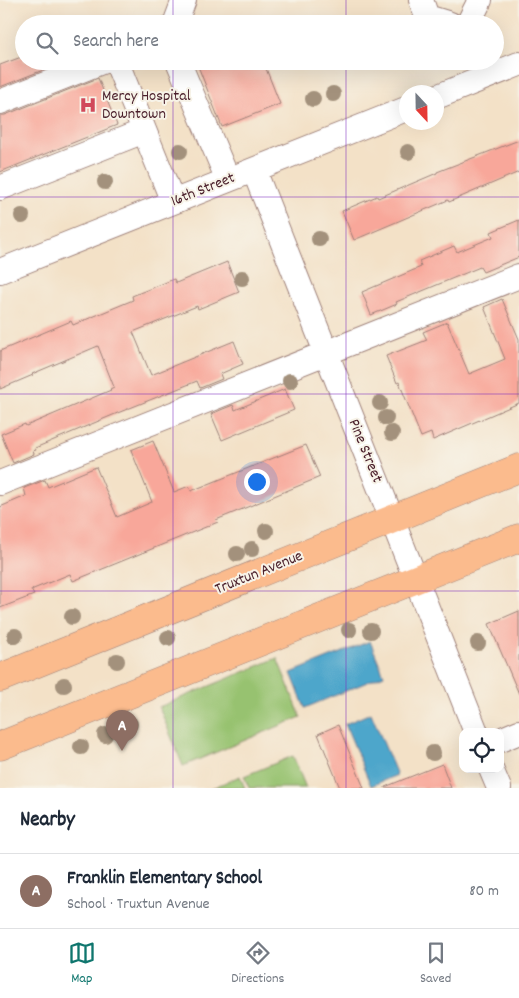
<!DOCTYPE html>
<meta charset="utf-8">
<style>
body{margin:0;font-family:Dekko,sans-serif;background:#f2f2f3;color:#1f2937}
.controls{position:absolute;right:15px;bottom:15px;display:grid;overflow:hidden;border-radius:10px;box-shadow:0 5px 20px #0002}
.controls button{width:45px;height:45px;display:grid;place-items:center;padding:0;border:0;border-bottom:1px solid #e0e1e3;background:#fff;color:#1f2937;font:25px sans-serif}
.compass{position:absolute;left:399px;top:85px;width:45px;height:45px;border-radius:50%;background:#fff;box-shadow:0 5px 20px #0002;rotate:158deg}
.you{position:absolute;left:256px;top:481px;width:18px;height:18px;margin:-12px;border:4px solid #fff;border-radius:50%;background:#1a73e8;box-shadow:0 0 0 8px #1a73e833}
.badge{display:grid;place-items:center;width:32px;height:32px;border-radius:50%;background:#0f766e;color:#fff;font-size:16px;font-weight:700}
.pin{position:absolute;translate:-50% -41px;filter:drop-shadow(0 1px 2px #0008)}
.pin::after{content:'';position:absolute;top:26px;width:18px;height:15px;background:inherit;clip-path:polygon(0 0,100% 0,50% 100%)}
.list{margin:0;padding:0;list-style:none}
h2{display:flex;justify-content:space-between;align-items:center;height:65px;margin:0;padding:0 20px;font-size:21px}
h2 small{font-size:16px;font-weight:400;color:#747a83}
.list li{display:grid;grid-template-columns:32px 1fr auto;gap:15px;align-items:center;box-sizing:border-box;height:75px;padding:0 20px;border-top:1px solid #e0e1e3}
.list b{display:block;font-size:19px;white-space:nowrap}
.list p{margin:0;font-size:16px;white-space:nowrap;color:#747a83}
.list em{font-size:16px;font-style:normal;color:#747a83}
.icon{flex:none;width:28px;height:28px;fill:none;stroke:currentColor;stroke-width:2;stroke-linecap:round;stroke-linejoin:round}
.map{position:relative;flex:none;width:519px;height:788px;overflow:hidden}
.search{position:absolute;background:#fff;box-shadow:0 5px 20px #0002;left:15px;right:15px;top:15px;height:55px;display:flex;align-items:center;gap:12px;box-sizing:border-box;padding:0 18px;border-radius:28px;color:#747a83;font-size:19px}
.sheet{height:140px;background:#fff}
nav{display:flex;justify-content:space-around;align-items:center;box-sizing:border-box;height:70px;border-top:1px solid #e0e1e3;background:#fff;font-size:14px;color:#747a83}
nav a{display:grid;justify-items:center;gap:2px}
nav .on{color:#0f766e}
.map>svg:first-child{display:block}
.pitch{fill:#97c26f;stroke:#70704d}
.water{fill:#4ea6cb;stroke:#4c627b}
.building{fill:#f8a79a}
.lines{fill:none;stroke-linecap:round;stroke-linejoin:round}
.minor-casing{stroke:#9e8079;stroke-width:26}
.major-casing{stroke:#9e8079;stroke-width:29}
.minor{stroke:#fff;stroke-width:24}
.major{stroke:#fbbb8d;stroke-width:28}
.tree{fill:#a3917c}
.grid{fill:none;stroke:#7b2cbf;stroke-width:1;stroke-opacity:0.55}
.labels{text-anchor:middle;dominant-baseline:central;stroke-width:4;stroke-linejoin:round;paint-order:stroke}
.poi-label{font-size:16px;fill:#4a1f2b;stroke:#f7f3e8;text-anchor:start}
.street-label{font-size:16px;fill:#4a1f2b;stroke:#f7f3e8}
</style>
<div class="map">
<svg width="519" height="788" viewBox="0 0 519 788">
<rect width="100%" height="100%" fill="#f7f3e8"/>
<filter id="ink" filterUnits="userSpaceOnUse"><feTurbulence type="fractalNoise" baseFrequency=".02" numOctaves="2"/><feDisplacementMap in="SourceGraphic" scale="10" xChannelSelector="R" yChannelSelector="G"/><feConvolveMatrix kernelMatrix="1 2 1 2 8 2 1 2 1" color-interpolation-filters="sRGB"/></filter>
<filter id="wash" filterUnits="userSpaceOnUse"><feTurbulence type="fractalNoise" baseFrequency=".0096" numOctaves="4" result="noise"/><feDisplacementMap in="SourceGraphic" scale="20" xChannelSelector="R" yChannelSelector="G"/><feGaussianBlur stdDeviation="1.12" result="paint"/><feColorMatrix in="noise" values="0 0 0 0 0 0 0 0 0 0 0 0 0 0 0 0 0 1.4 0 .05"/><feComposite in="paint" operator="in"/></filter>
<g filter="url(#wash)">
<rect width="100%" height="100%" fill="#f3e1c7"/>
<path class="pitch" d="M277,658L301,717L183,766L159,707Z
M293,756L306,788H249L244,776Z
M240,776L245,788H212Z"/>
<path class="water" d="M370,641L384,675L305,708L291,673Z
M371,713L397,775L371,786L345,724Z"/>
<g id="blocks">
<path class="building" d="M24,56V61H66L0,87V65Z
M196,61H263L280,104L222,127Z
M98,78L117,125L0,172V115H5Z
M519,140V172L449,202L448,200L354,240L342,211L377,196L378,198L437,173V172Z
M519,220V257L483,272L480,267L396,302L397,304L371,315L362,292L421,267L419,261L454,246L457,252L493,237L491,232Z
M227,262L239,292L198,309L197,306L133,332L151,375L234,341L243,364L220,374L222,379L200,388L197,381L120,412L35,448L36,450L33,451L34,454L13,463L1,434L25,424L26,426L111,390L110,389L114,387L98,346L32,374L33,375L0,389V351L71,321L73,325L133,300L132,296L174,279L176,283Z
M502,299L519,339V403L433,440L431,433L421,437L399,382L397,383L386,356L427,340L423,332L447,322L469,374L505,359L484,307Z
M285,389L294,410L222,440L211,414L233,405L235,410Z
M153,441L174,492L189,486L191,491L306,445L320,477L216,520L218,522L73,581L70,574L31,590L34,595L0,608V507L26,496L24,488L45,480L48,487L96,467L117,517L152,502L131,450Z
M519,611V694L489,624Z
M338,725L364,788H340L318,734Z
M442,764L451,788H385V787Z"/>
</g>
</g>
<g filter="url(#ink)">
<use href="#blocks" fill-opacity="0" stroke="#9e8079" stroke-width="1"/>
<g class="lines">
<g class="minor-casing">
<path id="minor" d="M421,0L427,17L450,24
M175,24L184,0
M468,24L480,0
M114,61L119,68L173,202
M178,61L228,180
M436,97L519,64
M0,102L104,61
M254,170L476,732
M0,188L144,131
M0,271L406,109
M0,483L519,276
M500,740L519,732
M491,769L499,788"/>
</g>
<g class="major-casing">
<path id="major" d="M0,678L519,468
M0,746L519,538"/>
</g>
<use href="#minor" class="minor"/>
<use href="#major" class="major"/>
</g>
<g class="tree">
<circle cx="333" cy="94" r="8"/>
<circle cx="313" cy="99" r="8"/>
<circle cx="180" cy="151" r="8"/>
<circle cx="408" cy="152" r="8"/>
<circle cx="105" cy="182" r="8"/>
<circle cx="22" cy="216" r="8"/>
<circle cx="319" cy="239" r="8"/>
<circle cx="242" cy="278" r="8"/>
<circle cx="290" cy="381" r="8"/>
<circle cx="380" cy="403" r="8"/>
<circle cx="386" cy="418" r="8"/>
<circle cx="392" cy="433" r="8"/>
<circle cx="266" cy="531" r="8"/>
<circle cx="252" cy="549" r="8"/>
<circle cx="237" cy="554" r="8"/>
<circle cx="72" cy="617" r="8"/>
<circle cx="349" cy="630" r="8"/>
<circle cx="371" cy="631" r="8"/>
<circle cx="15" cy="636" r="8"/>
<circle cx="168" cy="638" r="8"/>
<circle cx="478" cy="643" r="8"/>
<circle cx="117" cy="661" r="8"/>
<circle cx="64" cy="685" r="8"/>
<circle cx="130" cy="724" r="8"/>
<circle cx="105" cy="735" r="8"/>
<circle cx="81" cy="747" r="8"/>
<circle cx="433" cy="753" r="8"/>
</g>
</g>
<path class="grid" d="M173,0V24M346,0V24M173,61V788M346,61V788M0,197H519M0,394H519M0,591H519"/>
<defs>
<g id="hospital-bare" transform="scale(1.35)"><path d="M-5-5h3v3.5h4V-5h3V5h-3V1.5h-4V5h-3Z" fill="#d1495b" stroke="#f7f3e8" stroke-width="2.5" paint-order="stroke"/></g>
</defs>
<g fill-rule="evenodd">
<use href="#hospital-bare" x="88" y="105"/>
</g>
<g class="labels">
<g class="poi-label">
<text x="102" y="96">Mercy Hospital<tspan x="102" dy="18">Downtown</tspan></text>
</g>
<g class="street-label">
<text transform="translate(203 190) rotate(-22)">16th Street</text>
<text transform="translate(365 451) rotate(68)">Pine Street</text>
<text transform="translate(259 573) rotate(-22)">Truxtun Avenue</text>
</g>
</g>
</svg>
<div class="controls">
<button><svg class="icon" aria-label="locate" viewBox="0 0 24 24"><circle cx="12" cy="12" r="6"/><path d="M12 2v4M12 18v4M2 12h4M18 12h4"/></svg></button>
</div>
<svg class="compass" viewBox="-18 -18 36 36"><path d="M0-13l5 13h-10z" fill="#e53935"/><path d="M0 13l5-13h-10z" fill="#747a83"/></svg>
<div class="you"></div>
<div class="pin badge" style="left:122px;top:751px;background:#8d6e63">A</div>
<div class="search"><svg class="icon" aria-label="search" viewBox="0 0 24 24"><circle cx="10" cy="10" r="6"/><path d="M15 15l6 6"/></svg>Search here</div>
</div>
<section class="sheet">
<h2>Nearby<small></small></h2>
<ul class="list">
<li><span class="badge" style="background:#8d6e63">A</span><div><b>Franklin Elementary School</b><p>School · Truxtun Avenue</p></div><em>80 m</em></li>
</ul>
</section>
<nav>
<a class="on"><svg class="icon" aria-label="map" viewBox="0 0 24 24"><path d="M3 6l6-2 6 2 6-2v14l-6 2-6-2-6 2zM9 4v14M15 6v14"/></svg>Map</a>
<a><svg class="icon" aria-label="directions" viewBox="0 0 24 24"><path d="M12 3l9 9-9 9-9-9zM9 14v-3h6M13 9l2 2-2 2"/></svg>Directions</a>
<a><svg class="icon" aria-label="saved" viewBox="0 0 24 24"><path d="M7 4h10v16l-5-4-5 4z"/></svg>Saved</a>
</nav>
